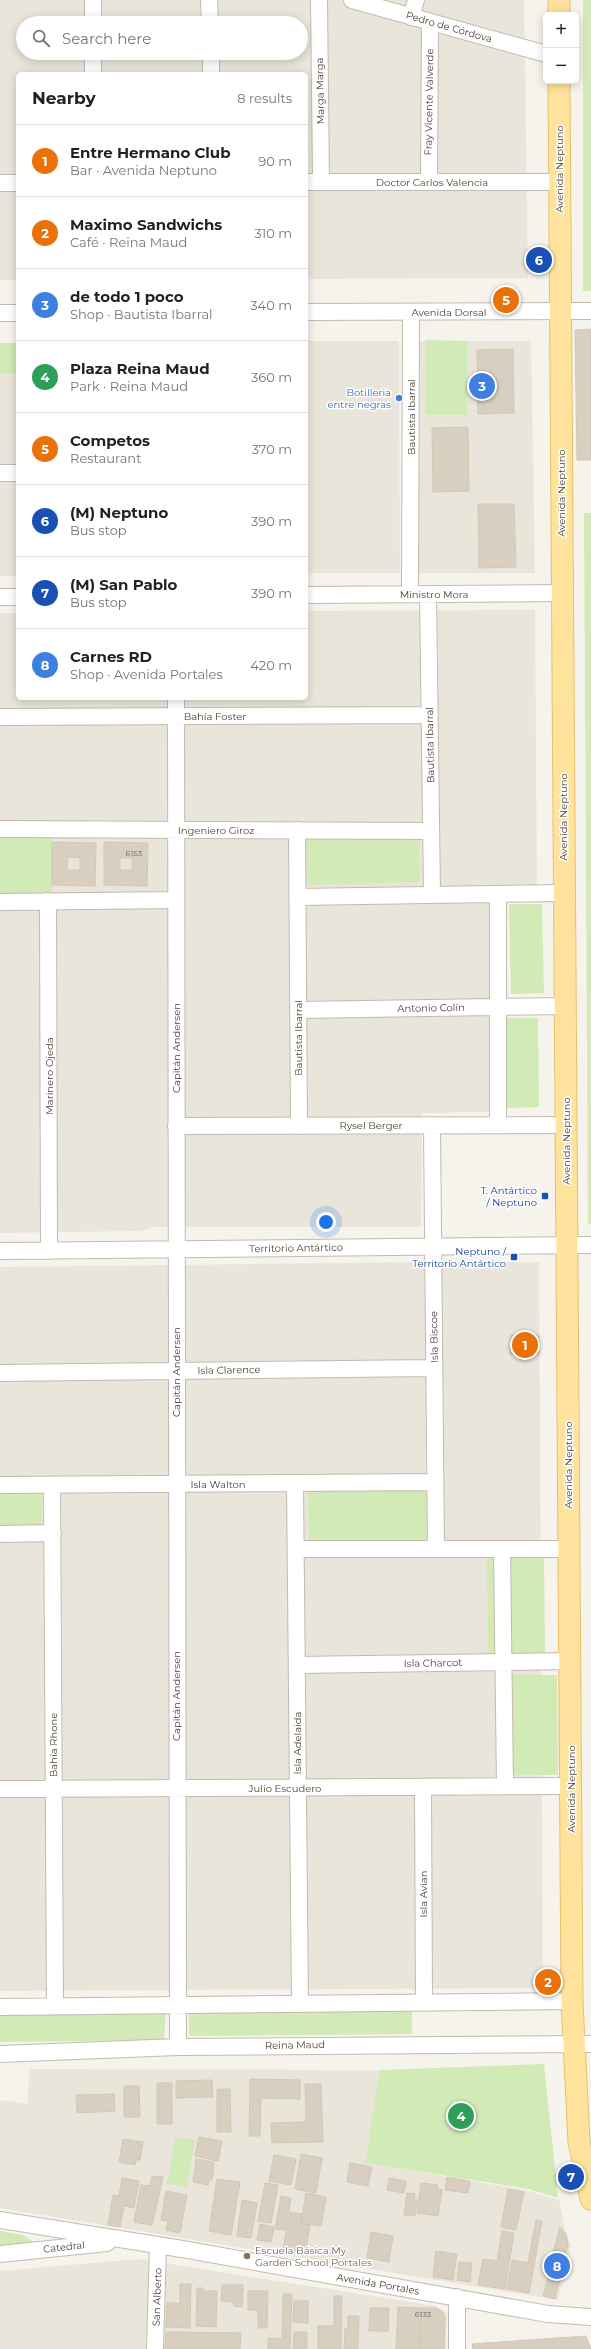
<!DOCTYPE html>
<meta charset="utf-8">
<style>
body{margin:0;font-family:Montserrat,sans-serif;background:#f2f2f2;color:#222}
.controls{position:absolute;right:12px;top:12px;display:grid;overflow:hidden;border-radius:6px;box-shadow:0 2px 10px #0003}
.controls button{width:36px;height:36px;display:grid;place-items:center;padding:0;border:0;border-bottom:1px solid #e0e0e0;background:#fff;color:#222;font:20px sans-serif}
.you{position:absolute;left:326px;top:1222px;width:14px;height:14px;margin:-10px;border:3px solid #fff;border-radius:50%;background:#1a73e8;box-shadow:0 0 0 6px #1a73e833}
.badge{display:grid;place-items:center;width:26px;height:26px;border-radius:50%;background:#fc3f1d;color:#fff;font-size:13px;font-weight:700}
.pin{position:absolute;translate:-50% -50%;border:2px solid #fff;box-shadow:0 1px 4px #0006}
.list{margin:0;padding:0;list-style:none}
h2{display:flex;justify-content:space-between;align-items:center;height:52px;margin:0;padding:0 16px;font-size:17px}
h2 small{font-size:13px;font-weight:400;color:#767676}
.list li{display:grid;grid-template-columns:26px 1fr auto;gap:12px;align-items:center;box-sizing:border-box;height:72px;padding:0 16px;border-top:1px solid #e0e0e0}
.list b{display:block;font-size:15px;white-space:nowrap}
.list p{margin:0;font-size:13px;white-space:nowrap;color:#767676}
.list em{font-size:13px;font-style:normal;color:#767676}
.icon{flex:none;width:22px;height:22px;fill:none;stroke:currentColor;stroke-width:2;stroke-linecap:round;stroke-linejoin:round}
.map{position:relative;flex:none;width:591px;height:2349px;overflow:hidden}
.search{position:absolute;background:#fff;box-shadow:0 2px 10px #0003;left:16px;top:16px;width:292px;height:44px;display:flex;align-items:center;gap:10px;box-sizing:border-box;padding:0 14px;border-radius:22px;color:#767676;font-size:15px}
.panel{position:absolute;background:#fff;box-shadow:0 2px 10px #0003;left:16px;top:72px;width:292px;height:628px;border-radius:6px}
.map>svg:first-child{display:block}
.residential{fill:#eae5da;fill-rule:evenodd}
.green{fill:#d2eab5}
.building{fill:#d8cfc1;stroke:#d3c7b4;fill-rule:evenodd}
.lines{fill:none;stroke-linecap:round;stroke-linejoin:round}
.minor-casing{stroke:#c2bbae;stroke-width:18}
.major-casing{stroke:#e6c16a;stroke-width:23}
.minor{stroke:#fff;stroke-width:16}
.major{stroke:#ffe39c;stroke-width:21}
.shop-dot{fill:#3f7fe0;stroke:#fff;stroke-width:1.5}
.transit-dot{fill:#1a4fb4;stroke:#fff;stroke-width:1.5}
.education-dot{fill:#8d6e63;stroke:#fff;stroke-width:1.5}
.labels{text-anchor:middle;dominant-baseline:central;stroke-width:3;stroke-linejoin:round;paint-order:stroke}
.number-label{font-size:8px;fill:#6e675b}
.street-label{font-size:10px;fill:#4b4439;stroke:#fff}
.shop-label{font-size:10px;fill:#366cbe;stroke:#fff;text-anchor:end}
.transit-label{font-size:10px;fill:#164399;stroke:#fff;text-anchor:end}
.education-label{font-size:10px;fill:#785e54;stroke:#fff;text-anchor:start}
</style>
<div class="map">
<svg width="591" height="2349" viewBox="0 0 591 2349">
<rect width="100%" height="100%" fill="#f6f3ec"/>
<path class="residential" d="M0,0H524L528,278L306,279V74H18V280H0ZM23,23H301V53H23Z
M306,341H399L400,573H306Z
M418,341H531L535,573H419Z
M0,371H18V576H0Z
M535,610L537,887L489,888L491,1108L488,1112L422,1113L421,1227H155L141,1231L0,1233V613H18V698H306V611Z
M417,1262H539L543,1988L0,1991V1267Z
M29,2069L380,2070L366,2163L525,2190L559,2200L565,2230L571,2246L558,2300L0,2208V2100L28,2104Z
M138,2259L436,2306L447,2313L446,2349H0V2271Z"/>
<path class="green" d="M583,0H591V291H583Z
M425,340L467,341V415H425Z
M0,343H18V373H0Z
M584,513H591V1224H588Z
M0,836L52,837V894H0Z
M419,837L420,882L307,885L306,840Z
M509,904H542L544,993L511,994Z
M505,1018H538L539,1107L506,1108Z
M430,1490L428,1542H309L308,1492Z
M42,1491V1525H0V1492Z
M487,1554H544L545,1654L488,1655Z
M500,1675H557L558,1775H501Z
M412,2005V2034L189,2036V2009Z
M166,2009L164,2040L0,2042V2012Z
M544,2064L558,2198L529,2189L365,2163L380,2070Z
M175,2137L195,2140L187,2187L167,2184Z
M0,2231L23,2235L34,2242L0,2246Z"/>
<path class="building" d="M591,329V460H577L575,330Z
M513,349L514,413L478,414L477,350Z
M468,427L469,491L433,492L432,428Z
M478,504H514L516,567L479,568Z
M52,842L96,843L95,886L52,885ZM68,857L80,858V870H67Z
M104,842L148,843L147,886L104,885ZM120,858H132V870H120Z
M511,1335L539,1336V1354H510Z
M543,1975H554V1988H543Z
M250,2079L300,2080V2099L261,2098L260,2136H249Z
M212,2080L213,2097L176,2098V2081Z
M157,2083H172V2124H157Z
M305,2084H321L323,2142L272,2143L271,2123L306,2122Z
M124,2086H139L140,2117H124Z
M217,2089H230L231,2132H217Z
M114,2094L115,2111L77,2113L76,2095Z
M199,2137L222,2141L218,2161L195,2156Z
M123,2139L143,2142L140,2160H136L135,2165L119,2162Z
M301,2154L322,2158L316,2193L295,2189Z
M274,2155L296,2159L291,2185L269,2181Z
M196,2159L214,2162L212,2180H209L208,2185L193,2182Z
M350,2163L372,2167L368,2186L347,2182Z
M152,2176L163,2177L152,2225L134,2222L141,2185L150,2186Z
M447,2177L470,2181L468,2193L445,2190Z
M122,2178L139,2181L134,2208L124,2206L120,2227L108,2225L113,2195L119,2196Z
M389,2178L406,2181L404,2193L387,2190Z
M217,2179L240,2182L231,2235L209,2231Z
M265,2183L278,2185L271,2223L258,2221Z
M421,2183L438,2185V2189L442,2190L438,2216L417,2213Z
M508,2189L524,2192L516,2230L501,2227Z
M166,2191L187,2195L180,2233L166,2230L168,2221L161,2220Z
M306,2193L326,2197L321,2226L301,2223Z
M407,2193L415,2194L414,2200H417L415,2216L404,2215Z
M281,2196L291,2198L285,2230L275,2229Z
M242,2200L257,2203L251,2238L237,2236Z
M290,2212L302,2214L301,2223L310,2225L305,2254L283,2249Z
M536,2220L542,2221L529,2293L507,2289L512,2260L528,2263Z
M260,2224L274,2227L271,2242L257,2240Z
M560,2227L566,2234L568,2244L565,2256L553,2253Z
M502,2231L514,2233L505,2289L478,2285L483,2259L497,2261Z
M371,2232L393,2236L389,2262L367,2258Z
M436,2251L457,2254L453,2280L433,2277Z
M553,2253L565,2256L560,2278L548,2276Z
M459,2262L472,2263L470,2282L457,2280Z
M548,2276L560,2278L555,2299L543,2296Z
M180,2284H191L190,2328L166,2327L167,2303H180Z
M222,2285H243L242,2307L234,2306V2302L221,2301Z
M197,2288H203V2291H217L216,2327L196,2326Z
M248,2291H268L267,2328H258V2310H248Z
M283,2294H292L290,2349H268V2338L282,2339Z
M334,2296H342L341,2349H318V2326H334Z
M294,2301H308V2323L293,2322Z
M398,2307L421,2308L420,2349H396Z
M370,2308H389L388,2331H369Z
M421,2308H436L442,2311L445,2317L444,2349H420Z
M348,2316H359L358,2349H344L345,2328H348Z
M166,2332L241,2333L240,2349H165Z
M294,2332H307V2349H293Z
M586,2336L591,2349H473L472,2344Z"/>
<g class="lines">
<g class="minor-casing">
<path id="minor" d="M93,0V23
M209,0L210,23
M319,0L321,182
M352,0L546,54
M411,17L416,0
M93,53V74
M211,53V74
M306,182H559
M429,182L430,22
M0,183H18
M306,312L591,311
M0,313H18
M0,473H18
M410,594L411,312
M428,594L432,895
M306,595L562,593
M0,597H18
M176,698L178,2047
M0,717L430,715
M0,829L431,831
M297,830L299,1126
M498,894V1125
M298,897L564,893
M48,901L49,1251
M0,902L176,900
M298,1010L565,1006
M432,1125L436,1549
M176,1126L566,1125
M0,1251L591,1245
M0,1373L434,1368
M295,1483L300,2004
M0,1485L435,1482
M52,1485L55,2006
M0,1534L53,1533
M296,1549H569
M502,1549L505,1786
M297,1665L570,1661
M423,1787L424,2002
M0,1789L571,1786
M0,2007L572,2001
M0,2054L178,2047L591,2044
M0,2220L182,2249L548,2314L591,2317
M0,2254L107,2243
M155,2349L158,2245
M457,2349V2297"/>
</g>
<g class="major-casing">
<path id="major" d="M559,0V15
M559,81L572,2001L579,2142L591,2199"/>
</g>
<use href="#minor" class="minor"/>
<use href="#major" class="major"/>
</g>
<circle class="shop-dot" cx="399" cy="398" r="4"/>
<g class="transit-dot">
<rect x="541" y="1192" width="8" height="8" rx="2"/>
<rect x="510" y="1253" width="8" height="8" rx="2"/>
</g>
<circle class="education-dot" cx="247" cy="2256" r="4"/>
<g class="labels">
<g class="number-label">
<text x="134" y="853">6153</text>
<text x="423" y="2314">6133</text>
</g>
<g class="street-label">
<text transform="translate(449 27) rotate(16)">Pedro de Córdova</text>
<text transform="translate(320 91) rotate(-91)">Marga Marga</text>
<text transform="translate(429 102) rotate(-89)">Fray Vicente Valverde</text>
<text transform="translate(559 169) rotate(-90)">Avenida Neptuno</text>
<text x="432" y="182">Doctor Carlos Valencia</text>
<text x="449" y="312">Avenida Dorsal</text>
<text transform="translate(411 417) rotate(-90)">Bautista Ibarral</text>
<text transform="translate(561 493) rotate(-90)">Avenida Neptuno</text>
<text x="434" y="594">Ministro Mora</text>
<text x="215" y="716">Bahía Foster</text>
<text transform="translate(430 745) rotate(-91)">Bautista Ibarral</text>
<text transform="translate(563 817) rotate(-90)">Avenida Neptuno</text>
<text x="216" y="830">Ingeniero Giroz</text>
<text transform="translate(431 1008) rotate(-1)">Antonio Colín</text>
<text transform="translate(298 1038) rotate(-90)">Bautista Ibarral</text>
<text transform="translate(176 1048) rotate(-90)">Capitán Andersen</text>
<text transform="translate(49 1076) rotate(-90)">Marinero Ojeda</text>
<text x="371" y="1125">Rysel Berger</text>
<text transform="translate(566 1141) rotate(-90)">Avenida Neptuno</text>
<text transform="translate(296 1248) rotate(-1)">Territorio Antártico</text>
<text transform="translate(434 1337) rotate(-91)">Isla Biscoe</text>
<text transform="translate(229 1370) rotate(-1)">Isla Clarence</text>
<text transform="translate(176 1372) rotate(-90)">Capitán Andersen</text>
<text transform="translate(568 1465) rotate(-90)">Avenida Neptuno</text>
<text x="218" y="1484">Isla Walton</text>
<text transform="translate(433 1663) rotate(-1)">Isla Charcot</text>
<text transform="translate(176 1696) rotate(-90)">Capitán Andersen</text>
<text transform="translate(297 1743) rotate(-90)">Isla Adelaida</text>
<text transform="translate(53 1745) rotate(-90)">Bahía Rhone</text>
<text x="285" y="1788">Julio Escudero</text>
<text transform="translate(571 1789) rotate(-90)">Avenida Neptuno</text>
<text transform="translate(423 1894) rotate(-90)">Isla Avian</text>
<text transform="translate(295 2045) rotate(-1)">Reina Maud</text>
<text transform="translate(64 2247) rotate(-6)">Catedral</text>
<text transform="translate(378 2284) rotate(10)">Avenida Portales</text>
<text transform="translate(157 2297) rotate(-88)">San Alberto</text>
</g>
<g class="shop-label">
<text x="391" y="392">Botilleria<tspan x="391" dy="12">entre negras</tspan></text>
</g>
<g class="transit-label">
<text x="537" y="1190">T. Antártico<tspan x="537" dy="12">/ Neptuno</tspan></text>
<text x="506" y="1251">Neptuno /<tspan x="506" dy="12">Territorio Antártico</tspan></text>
</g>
<g class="education-label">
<text x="255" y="2250">Escuela Básica My<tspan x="255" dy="12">Garden School Portales</tspan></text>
</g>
</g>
</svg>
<div class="controls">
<button>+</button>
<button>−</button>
</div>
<div class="you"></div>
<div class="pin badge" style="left:525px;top:1345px;background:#e8710a">1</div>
<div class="pin badge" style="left:548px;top:1982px;background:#e8710a">2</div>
<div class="pin badge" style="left:482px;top:386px;background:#3f7fe0">3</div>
<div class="pin badge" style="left:461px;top:2116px;background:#2e9e5b">4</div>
<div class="pin badge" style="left:506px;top:300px;background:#e8710a">5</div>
<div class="pin badge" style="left:539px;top:260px;background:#1a4fb4">6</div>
<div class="pin badge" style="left:571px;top:2177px;background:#1a4fb4">7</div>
<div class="pin badge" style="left:557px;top:2266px;background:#3f7fe0">8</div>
<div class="search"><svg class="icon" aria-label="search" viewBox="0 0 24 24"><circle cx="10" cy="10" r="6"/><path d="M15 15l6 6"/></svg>Search here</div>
<section class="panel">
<h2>Nearby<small>8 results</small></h2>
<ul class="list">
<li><span class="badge" style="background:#e8710a">1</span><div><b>Entre Hermano Club</b><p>Bar · Avenida Neptuno</p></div><em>90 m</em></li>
<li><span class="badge" style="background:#e8710a">2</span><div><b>Maximo Sandwichs</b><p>Café · Reina Maud</p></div><em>310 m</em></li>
<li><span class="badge" style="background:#3f7fe0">3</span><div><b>de todo 1 poco</b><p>Shop · Bautista Ibarral</p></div><em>340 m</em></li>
<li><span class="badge" style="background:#2e9e5b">4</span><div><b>Plaza Reina Maud</b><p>Park · Reina Maud</p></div><em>360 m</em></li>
<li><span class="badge" style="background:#e8710a">5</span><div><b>Competos</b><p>Restaurant</p></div><em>370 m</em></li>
<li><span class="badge" style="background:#1a4fb4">6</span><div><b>(M) Neptuno</b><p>Bus stop</p></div><em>390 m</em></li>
<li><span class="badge" style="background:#1a4fb4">7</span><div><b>(M) San Pablo</b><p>Bus stop</p></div><em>390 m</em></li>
<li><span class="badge" style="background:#3f7fe0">8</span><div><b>Carnes RD</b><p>Shop · Avenida Portales</p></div><em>420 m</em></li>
</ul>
</section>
</div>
